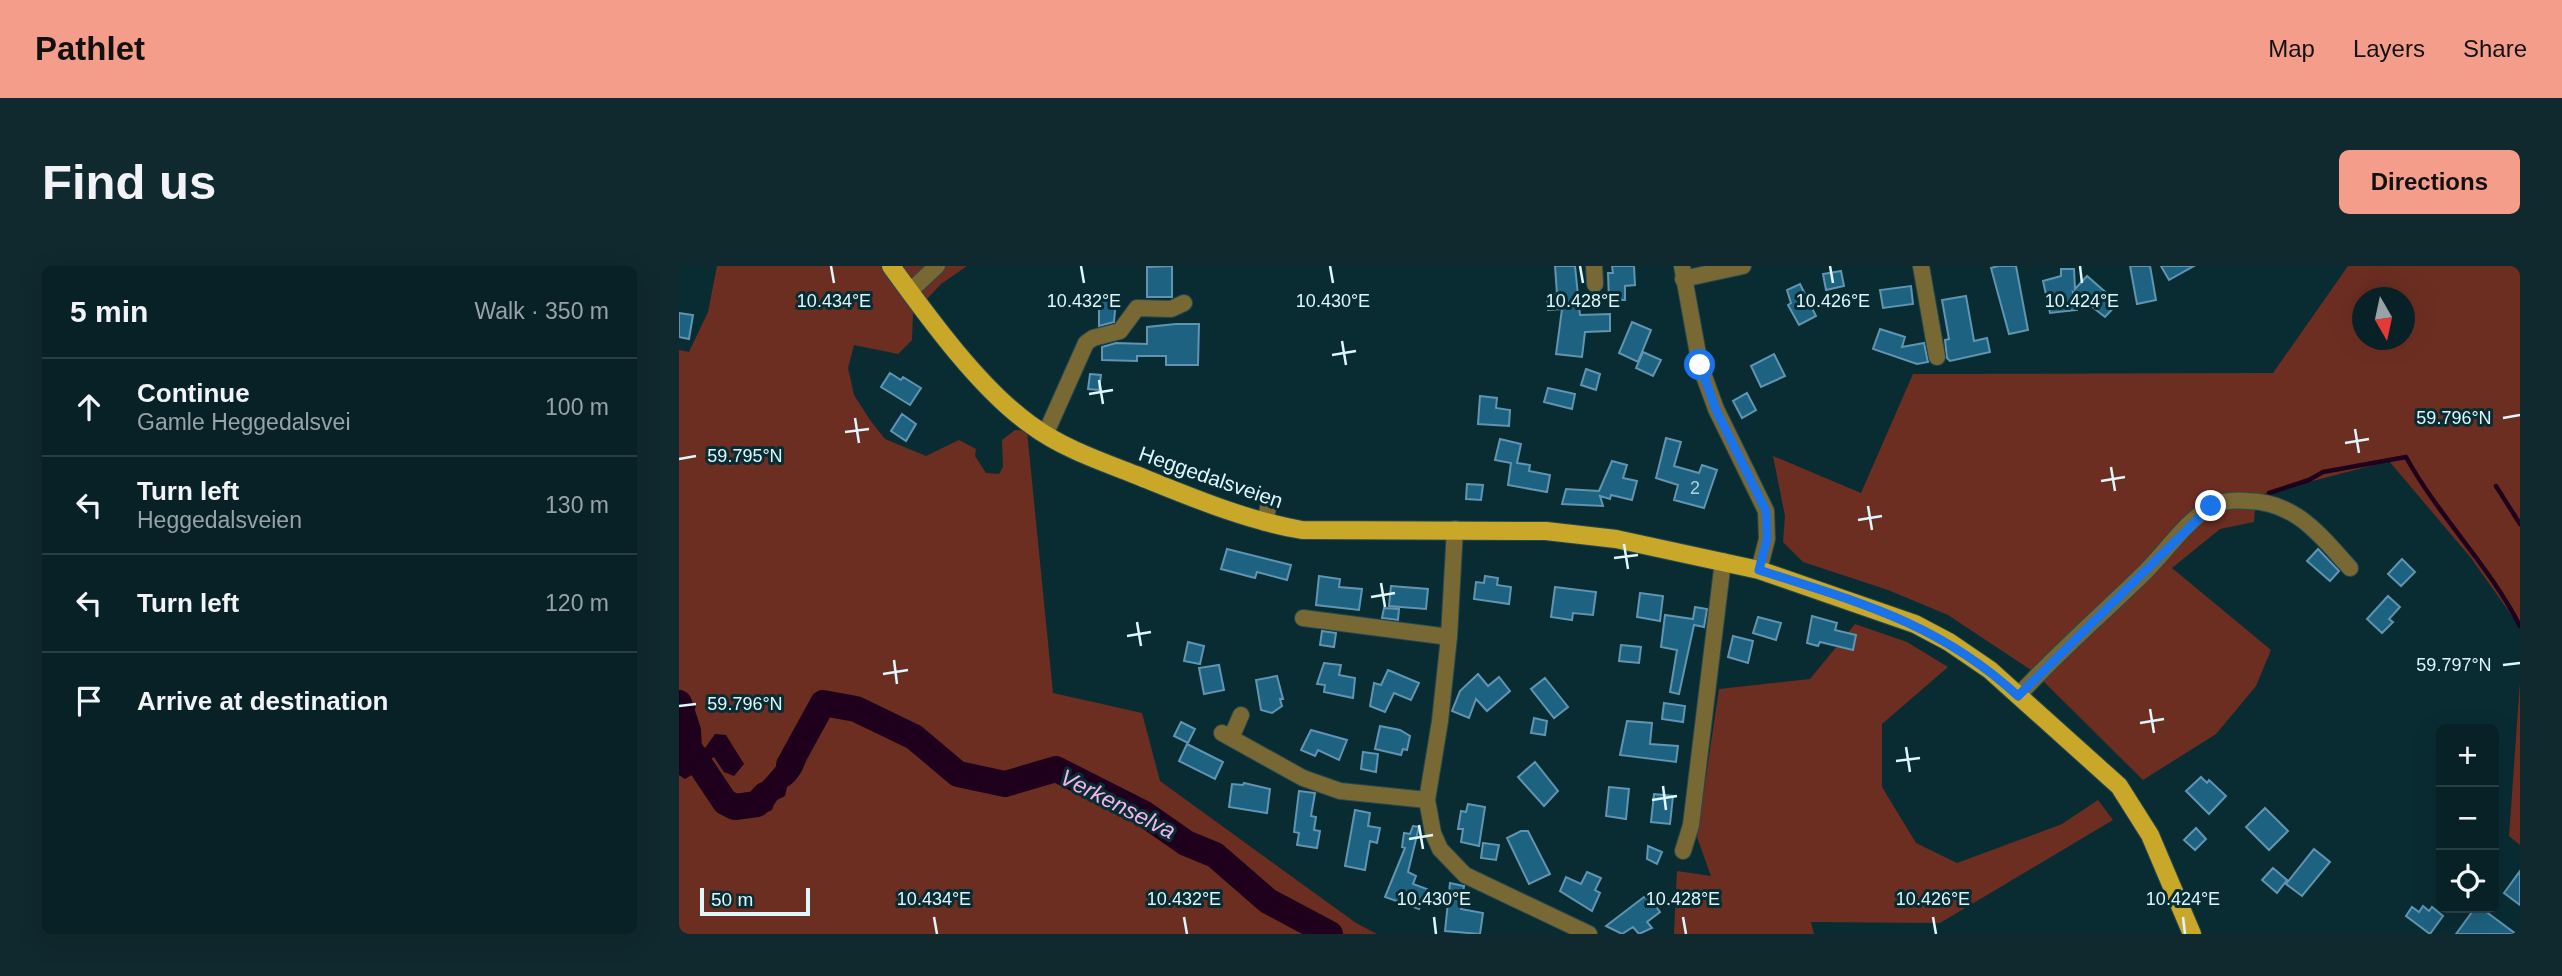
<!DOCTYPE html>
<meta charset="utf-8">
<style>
body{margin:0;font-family:Arial,sans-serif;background:#10292e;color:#f1f3f6}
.controls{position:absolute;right:21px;bottom:21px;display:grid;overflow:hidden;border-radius:10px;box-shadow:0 7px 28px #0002}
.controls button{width:63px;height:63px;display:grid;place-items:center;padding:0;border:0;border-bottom:2px solid #283e43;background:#072126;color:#f1f3f6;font:35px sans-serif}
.compass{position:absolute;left:1673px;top:21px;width:63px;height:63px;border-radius:50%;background:#072126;box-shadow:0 7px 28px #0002;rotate:171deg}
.scale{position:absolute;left:21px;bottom:18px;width:110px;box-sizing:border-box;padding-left:7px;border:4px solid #def7fd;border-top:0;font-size:19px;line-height:24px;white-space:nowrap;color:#def7fd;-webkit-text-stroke:5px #092c33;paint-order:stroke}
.stop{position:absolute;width:21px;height:21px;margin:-16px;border:5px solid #1a73e8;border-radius:50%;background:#fff}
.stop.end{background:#1a73e8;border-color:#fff;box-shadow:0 2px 7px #0008}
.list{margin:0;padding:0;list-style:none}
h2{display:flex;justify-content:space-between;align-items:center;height:91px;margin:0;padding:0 28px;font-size:30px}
h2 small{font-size:23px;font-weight:400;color:#98a3a7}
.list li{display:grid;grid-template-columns:46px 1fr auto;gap:21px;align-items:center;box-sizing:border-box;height:98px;padding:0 28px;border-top:2px solid #283e43}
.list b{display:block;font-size:26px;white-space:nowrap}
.list p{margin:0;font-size:23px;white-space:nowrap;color:#98a3a7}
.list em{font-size:23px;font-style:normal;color:#98a3a7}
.icon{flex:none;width:38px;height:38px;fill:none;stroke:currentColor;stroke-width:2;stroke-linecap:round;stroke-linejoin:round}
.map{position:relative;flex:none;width:1841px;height:668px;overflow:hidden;border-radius:10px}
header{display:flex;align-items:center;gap:42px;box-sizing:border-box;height:98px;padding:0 35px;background:#f49d8b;color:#111}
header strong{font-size:33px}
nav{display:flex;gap:38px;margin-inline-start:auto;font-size:24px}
.intro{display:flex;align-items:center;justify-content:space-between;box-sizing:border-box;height:168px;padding:0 42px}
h1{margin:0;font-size:49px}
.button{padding:18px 32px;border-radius:10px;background:#f49d8b;color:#111;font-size:24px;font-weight:700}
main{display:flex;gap:42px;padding:0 42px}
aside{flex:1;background:#072126;border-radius:10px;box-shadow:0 7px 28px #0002}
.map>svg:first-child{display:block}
.green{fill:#6d2e22;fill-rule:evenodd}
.water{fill:#1f001c}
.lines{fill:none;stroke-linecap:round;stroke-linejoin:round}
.stream{stroke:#1f001c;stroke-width:4.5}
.river{stroke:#1f001c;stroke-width:26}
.building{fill:#1d6281;stroke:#6194b0;stroke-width:2}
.minor-casing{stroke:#27484f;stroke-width:18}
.major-casing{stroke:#27484f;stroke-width:20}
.minor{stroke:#786834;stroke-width:16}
.major{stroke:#c9a729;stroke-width:18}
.route{stroke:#1a73e8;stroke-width:9}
.ticks{fill:none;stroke:#def7fd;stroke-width:2.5}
.labels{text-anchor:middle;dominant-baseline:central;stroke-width:6;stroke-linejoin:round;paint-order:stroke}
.number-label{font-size:18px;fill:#aed2de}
.street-label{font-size:21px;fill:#def7fd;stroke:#092c33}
.water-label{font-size:23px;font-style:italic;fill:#f7b3ec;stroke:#092c33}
.ticks-label{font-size:18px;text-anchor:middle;fill:#def7fd;stroke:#092c33;stroke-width:6;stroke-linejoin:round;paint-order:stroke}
</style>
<header>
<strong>Pathlet</strong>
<nav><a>Map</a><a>Layers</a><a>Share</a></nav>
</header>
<div class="intro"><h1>Find us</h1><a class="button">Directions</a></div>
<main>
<aside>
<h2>5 min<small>Walk · 350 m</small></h2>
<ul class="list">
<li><svg class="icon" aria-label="ahead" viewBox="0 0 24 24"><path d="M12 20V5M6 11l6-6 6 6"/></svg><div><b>Continue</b><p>Gamle Heggedalsvei</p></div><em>100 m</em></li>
<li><svg class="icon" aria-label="left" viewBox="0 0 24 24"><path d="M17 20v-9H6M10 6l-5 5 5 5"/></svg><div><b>Turn left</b><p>Heggedalsveien</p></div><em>130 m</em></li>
<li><svg class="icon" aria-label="left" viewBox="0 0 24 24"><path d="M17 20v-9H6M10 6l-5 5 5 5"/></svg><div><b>Turn left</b></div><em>120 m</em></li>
<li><svg class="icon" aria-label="arrive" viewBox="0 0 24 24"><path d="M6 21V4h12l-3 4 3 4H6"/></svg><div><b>Arrive at destination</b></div></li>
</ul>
</aside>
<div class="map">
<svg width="1841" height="668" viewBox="0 0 1841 668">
<rect width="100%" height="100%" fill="#092c33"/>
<path class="green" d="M38,0H288L262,18L234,48L233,74L219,88L175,79L169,102L175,129L191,154L206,173L247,190L280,174L297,183L296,190L307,207L320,208L324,201L323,174L336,164L348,165L374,427L463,447L481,515L677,657L698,668H0V509L6,513L16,506L28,516L38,514L30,494L35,491L45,506L65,498L52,480L26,482L19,478L9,435L0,443V84L10,86L29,46Z
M1669,0H1841V361L1792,292L1710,195L1577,230L1575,256L1541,263L1493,302L1592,384L1577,420L1537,468L1464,514L1355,406L1269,349L1209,324L1124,296L1104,276L1106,250L1094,190L1182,227L1234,108L1594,107ZM1684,32H1726V74H1684Z
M1176,358L1228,376L1269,401L1203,458V521L1237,577L1278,597L1383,558L1419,534L1434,554L1261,657L1132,656L1135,668H995L998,605L1032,610L1018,571L1040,423L1131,413Z
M1841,416V579L1830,570Z"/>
<path class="water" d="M9,435L17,440L12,455L20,478L26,482L36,468L47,469L65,498L55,510L45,506L35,491L30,494L38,514L34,517L28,516L16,507L6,513L0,509V443Z
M120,469L131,471C130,490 124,512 108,521L106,530L96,535L93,544L84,548H60L56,541L58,532C79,530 107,487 120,469Z"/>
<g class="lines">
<path class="stream" d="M1817,220L1841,258
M1590,227L1630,214L1644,206L1727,191C1760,251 1810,299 1841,360"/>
<path class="river" d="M0,437L9,465L10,482L46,536L56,541L78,538L86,529
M110,499L144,437L177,443L235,471L279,508L326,518L377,503L464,547L507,577L536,589L589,635L651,668"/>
</g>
<path class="building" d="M493,0V31H468V1Z
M876,0H896L901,49L931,48V65L906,66L903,91L877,88L883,43L869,44L868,29L878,28Z
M933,0H955L956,19L946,20V34H930L929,7H934Z
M1319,0H1337L1349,64L1330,68L1312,2Z
M1451,0H1471L1477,34L1458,38Z
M1482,0H1515L1490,14Z
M1382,3H1395L1396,23L1408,10L1439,37L1426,51L1394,26L1398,44L1371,47L1364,15L1382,10Z
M1162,5L1165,20L1147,24L1144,8Z
M1121,18L1137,50L1120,59L1109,39L1112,37L1108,24Z
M1232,20L1234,38L1204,42L1201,24Z
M1287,30L1295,75L1308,72L1311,86L1271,95L1268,92L1266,74L1270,73L1263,34Z
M420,34H437L435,56L420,60Z
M0,47L14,49L10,73L0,71Z
M953,56L972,64L959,96L940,87Z
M497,58H520L519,99H487V90H458V95L423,94V81L437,77L468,78V61Z
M1201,63L1226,71L1223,81L1245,77L1249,96L1238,98L1194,83Z
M964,86L982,94L974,110L957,102Z
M1095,88L1106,110L1082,121L1072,100Z
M907,103L921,108L917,124L902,119Z
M211,107L222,114L224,111L242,122L231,139L202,121Z
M411,108L422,109L420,124L409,123Z
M869,122L896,128L893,143L865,136Z
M1068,127L1077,144L1063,152L1054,135Z
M801,130L818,132L817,142L831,144L830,160L799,158Z
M223,148L237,158L227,175L212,165Z
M987,172L1002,176L995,200L1020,207L1023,199L1038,204L1025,242L995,234L999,219L977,212Z
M821,173L842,178L838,197L851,199L850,205L871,209L868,226L829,219L832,197L816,194Z
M933,195L948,199L944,212L958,215L953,234L932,229L931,233L921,230L924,240L883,238L887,223L920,225Z
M788,218L804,219L802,234L787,233Z
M548,283L612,299L608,314L578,306L576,312L542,303Z
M1639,283L1660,305L1651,315L1628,295Z
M1723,293L1736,306L1722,320L1709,308Z
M640,310L661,313L660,321L683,323L680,344L637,339Z
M806,310L819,312L818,319L832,321L830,338L795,333L797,316L805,317Z
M712,320L749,323L747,343L710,340Z
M876,321L917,326L914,349L894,347L893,354L872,351Z
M961,327L984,330L981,355L958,351Z
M1709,330L1721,341L1710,353L1714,356L1703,367L1688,353Z
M1016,341L1028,343L1025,361L1015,359L1000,428L991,426L998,384L982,381L986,349L1014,353Z
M705,342L720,343L719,354L703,352Z
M1133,350L1158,357L1156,364L1177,369L1174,384L1141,376L1139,380L1128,377Z
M1079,351L1102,357L1097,374L1074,367Z
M643,365L657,367L655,381L641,379Z
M1054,370L1074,375L1069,397L1049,391Z
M509,376L525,380L521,398L505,395Z
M942,379L962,381L960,397L940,395Z
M645,397L662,399L660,409L676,412L674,432L645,426L646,419L638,418Z
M540,399L545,424L525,428L520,402Z
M709,404L740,417L732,434L715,427L706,446L691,440L695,417L702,419Z
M799,408L809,420L820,411L831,425L808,445L797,433L790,452L773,445L781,425Z
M598,410L604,433H601L603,440L593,447L582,444L577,414Z
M866,412L889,441L875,452L852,423Z
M985,437L1006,440L1004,456L983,453Z
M855,452L868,455L866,469L852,467Z
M948,455L973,457L971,478L999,480L997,496L941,489Z
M502,456L516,463L509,477L495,470Z
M701,460L721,464L731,470L728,484L724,483L722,489L696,483Z
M632,464L668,474L660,494L639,484L636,490L622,484Z
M508,478L544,496L536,513L500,495Z
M684,486L699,488L697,506L682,503Z
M856,496L879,525L865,540L839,511Z
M1522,511L1528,517L1530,514L1547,530L1530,548L1507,525Z
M565,517L591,523L588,547L550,541L553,518L564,519Z
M930,521L950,523L947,553L927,550Z
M620,525L636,527L632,550L637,551L635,564L641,565L638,582L618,579L620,567L615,566Z
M975,528L994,530L991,558L972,556Z
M789,538L806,541L800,580L782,576L784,563H779L782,545L787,546Z
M1586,542L1609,565L1590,584L1567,561Z
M676,544L691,547L689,560L701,562L698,577L691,575L686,604L666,600Z
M734,560L740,561L729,606L737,610L734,618L748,623L740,643L706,631L726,582L723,581L725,567L731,568Z
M1517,562L1527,573L1516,584L1505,574Z
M842,565H849L871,608L850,618L828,572Z
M804,577L820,579L817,594L802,592Z
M969,580L983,586L978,598L968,593Z
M1635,583L1651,596L1623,630L1607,618Z
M1594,602L1608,614L1598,627L1583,614Z
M1841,605V639L1825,627Z
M908,606L922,612L916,624L921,627L913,645L881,625L887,611L902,618Z
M771,617L785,620L782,643L804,647L801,668L766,665Z
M965,631L971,632L981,646L968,656L973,662L960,668L954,661L943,668L927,660Z
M1744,640L1750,645L1753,641L1764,650L1751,668L1727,650L1733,641L1740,646Z
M1796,642H1802L1837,668H1777Z"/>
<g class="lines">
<g class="minor-casing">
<path id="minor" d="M915,0L916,18
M1003,0L1021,99L1037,143L1087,245L1088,273L1080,304
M1242,0L1258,91
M1004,13L1064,0
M230,26L258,0
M366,169L407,77L414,72L441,65L458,42L492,43L505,37
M586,257L590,237
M776,263L770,371L761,455L748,534L754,567L761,583L786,609L910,668
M624,352L770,371
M1339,430C1377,388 1421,350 1461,311C1484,290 1505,256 1533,240C1543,235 1558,234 1569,235C1617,236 1641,269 1671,302
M543,467L624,512L661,525L748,534
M552,472L562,449
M1004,585L1012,559L1044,295"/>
</g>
<g class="major-casing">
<path id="major" d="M212,0C249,51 301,123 352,159C383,182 421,195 457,209C512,231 565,254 623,264L867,265L937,273L1080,304L1236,358L1270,376L1311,404L1440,520L1471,569L1513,668"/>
</g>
<use href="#minor" class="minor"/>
<use href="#major" class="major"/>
</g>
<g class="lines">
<path class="route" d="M1021,99L1037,144L1087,245L1088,273L1080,304C1179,336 1260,357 1339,430L1532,240"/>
</g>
<path class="ticks" d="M152,0L155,17M402,0L405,17M651,0L654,17M901,0L904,17M1151,0L1154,17M1401,0L1403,17M663,75L667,99M653,89L677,85M420,114L424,138M410,128L434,124M176,152L180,177M1824,152L1841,149M1676,163L1680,187M166,166L190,163M1666,177L1690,173M0,193L17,190M1432,201L1436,225M1422,215L1446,211M1189,240L1193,264M1179,254L1203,250M945,278L949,303M935,292L959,289M702,317L706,341M692,331L716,327M458,356L462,380M448,370L472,366M215,394L218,418M1824,399L1841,397M204,408L229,404M0,440L17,438M1471,443L1475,467M1461,457L1485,453M1227,481L1231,506M1217,495L1241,492M984,520L987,544M973,534L998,530M740,559L744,583M730,573L754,569M255,651L258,668M505,651L508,668M755,651L757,668M1004,651L1007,668M1254,651L1257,668M1504,651L1506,668"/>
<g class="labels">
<g class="number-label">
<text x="1016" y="222">2</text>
</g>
<g class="street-label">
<text transform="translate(532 211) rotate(19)">Heggedalsveien</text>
</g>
<g class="water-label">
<text transform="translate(439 538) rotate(27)">Verkenselva</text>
</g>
</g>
<g class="ticks-label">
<text x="155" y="41">10.434°E</text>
<text x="405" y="41">10.432°E</text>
<text x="654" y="41">10.430°E</text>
<text x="904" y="41">10.428°E</text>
<text x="1154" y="41">10.426°E</text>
<text x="1403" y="41">10.424°E</text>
<text x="1775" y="158">59.796°N</text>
<text x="66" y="196">59.795°N</text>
<text x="1775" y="405">59.797°N</text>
<text x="66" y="444">59.796°N</text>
<text x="255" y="639">10.434°E</text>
<text x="505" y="639">10.432°E</text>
<text x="755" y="639">10.430°E</text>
<text x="1004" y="639">10.428°E</text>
<text x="1254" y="639">10.426°E</text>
<text x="1504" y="639">10.424°E</text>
</g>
</svg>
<div class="controls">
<button>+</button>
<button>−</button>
<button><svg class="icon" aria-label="locate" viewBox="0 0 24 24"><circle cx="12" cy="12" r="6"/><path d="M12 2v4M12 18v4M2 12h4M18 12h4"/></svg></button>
</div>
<svg class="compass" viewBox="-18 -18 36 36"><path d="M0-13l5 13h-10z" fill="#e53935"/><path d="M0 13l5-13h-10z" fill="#98a3a7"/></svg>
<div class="scale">50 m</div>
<div class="stop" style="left:1021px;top:99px"></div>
<div class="stop end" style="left:1532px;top:240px"></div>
</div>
</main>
